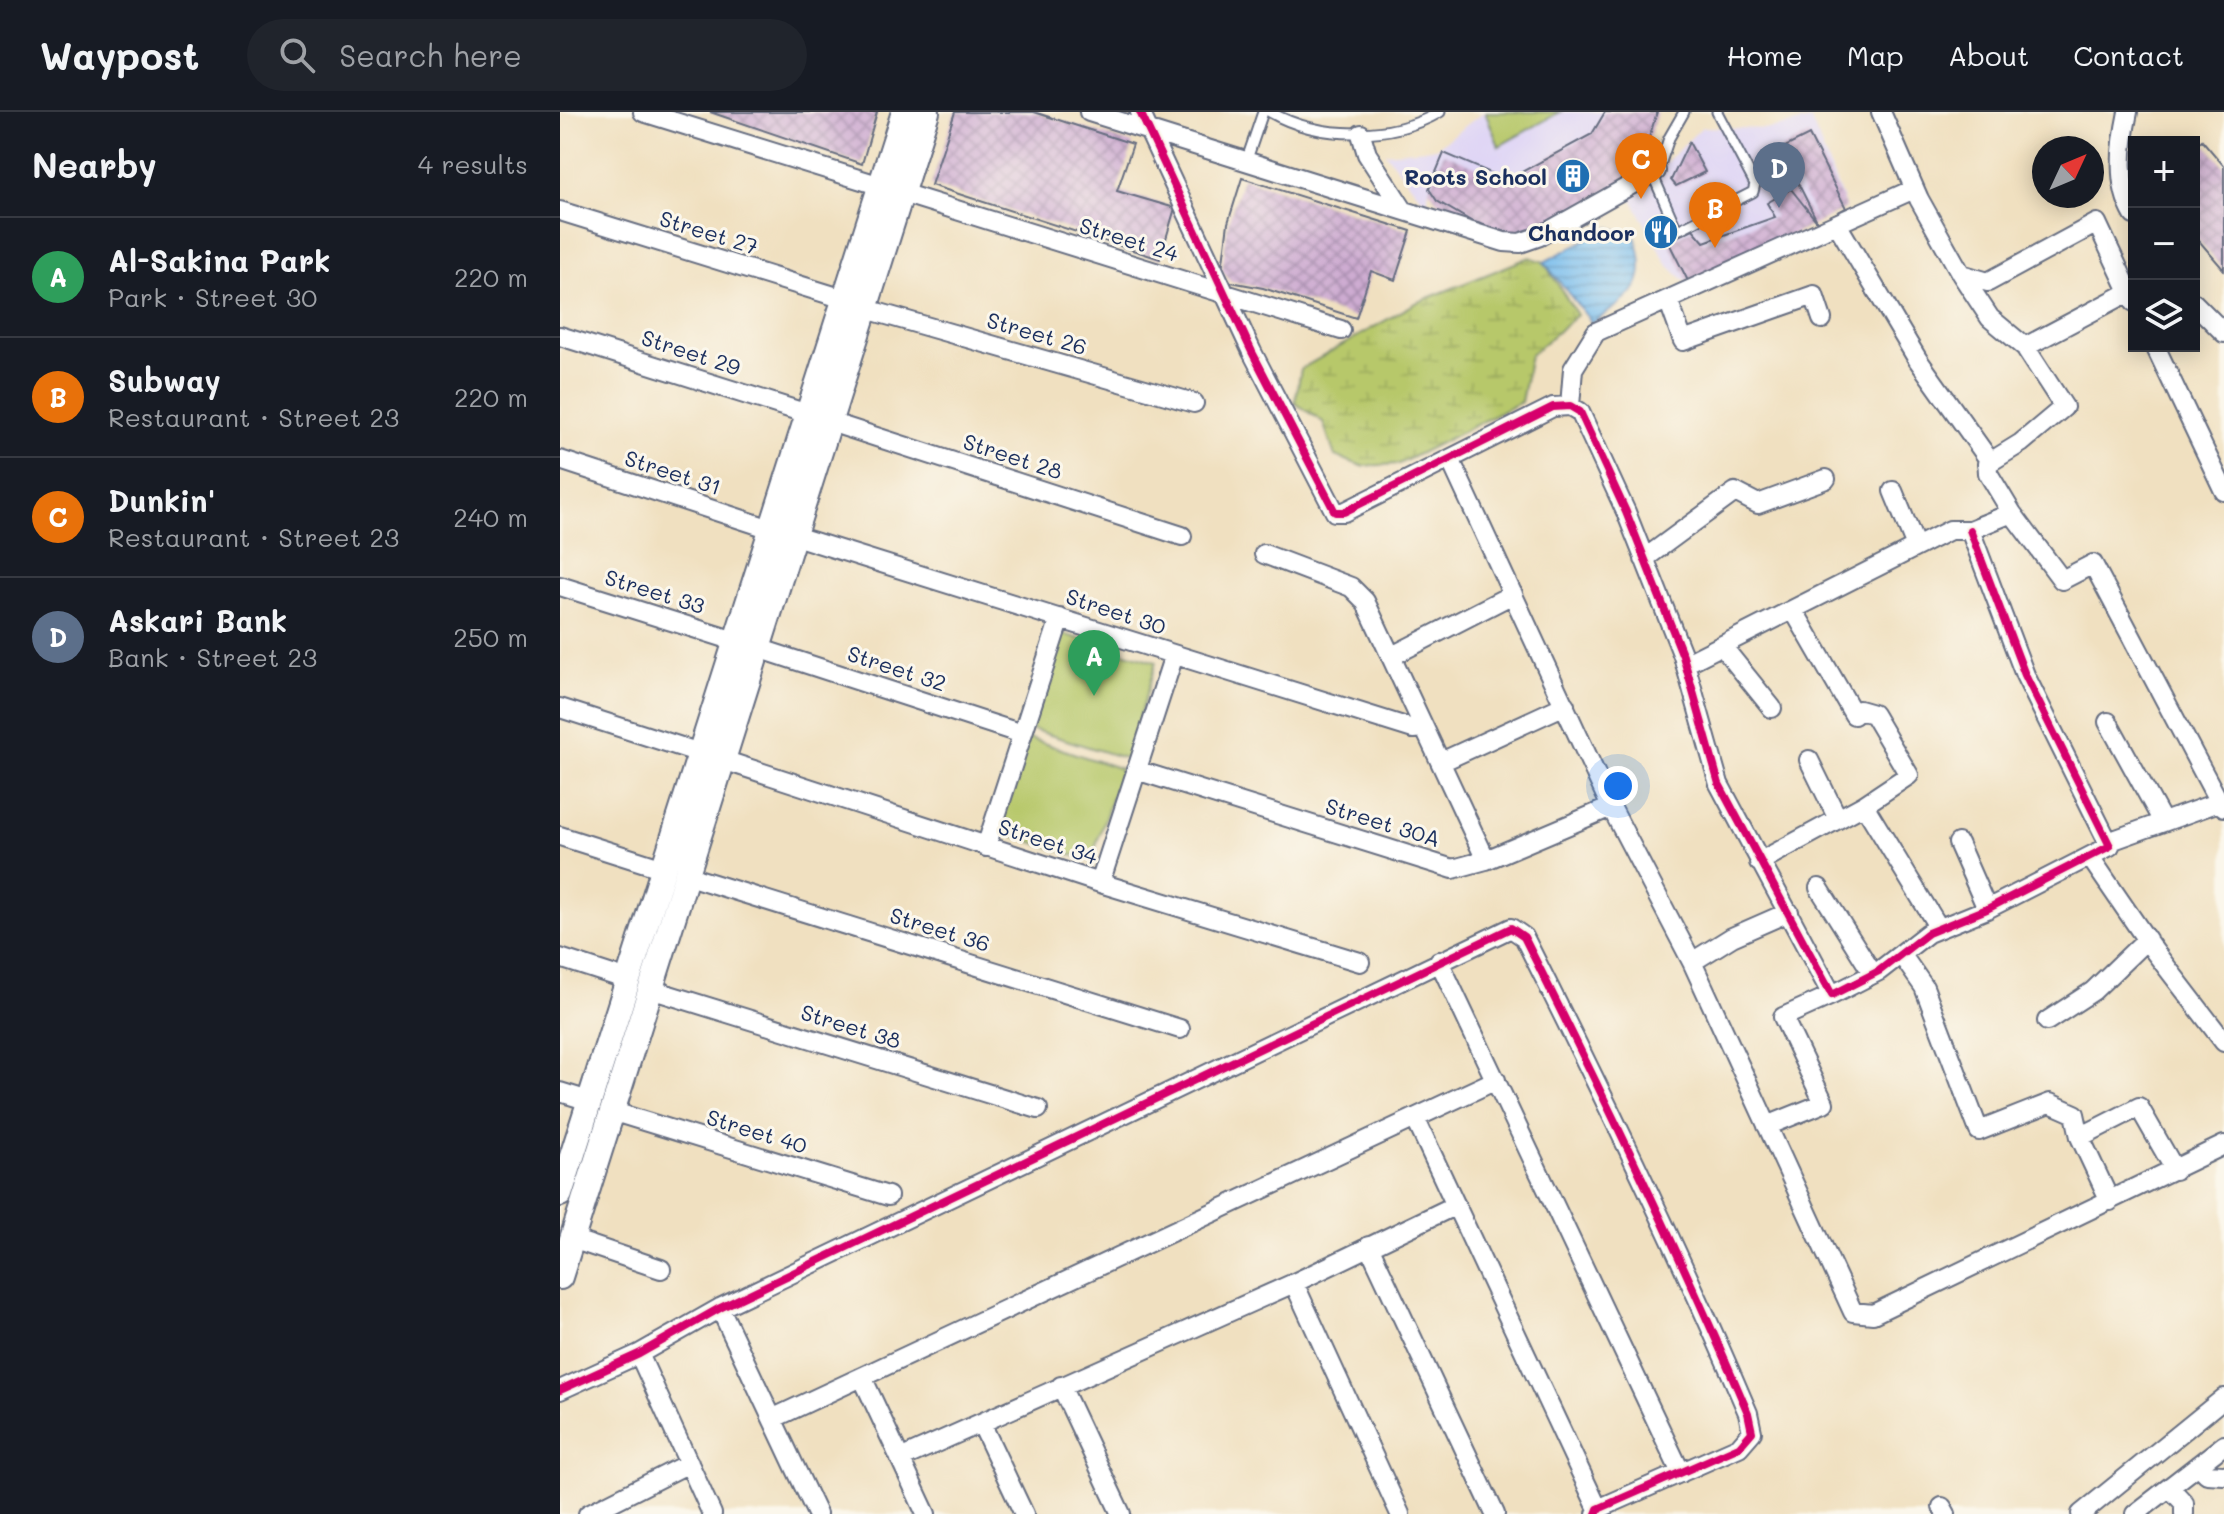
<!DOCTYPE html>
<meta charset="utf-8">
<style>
body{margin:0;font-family:Mali,sans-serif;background:#20242c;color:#f1f3f6}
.controls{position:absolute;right:24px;top:24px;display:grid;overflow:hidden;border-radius:0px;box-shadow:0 4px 20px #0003}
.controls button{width:72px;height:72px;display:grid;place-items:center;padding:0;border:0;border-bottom:2px solid #363941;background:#171b24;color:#f1f3f6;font:40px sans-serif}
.compass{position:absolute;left:1472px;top:24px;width:72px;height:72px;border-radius:50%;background:#171b24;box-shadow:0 4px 20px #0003;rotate:46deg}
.you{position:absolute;left:1058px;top:674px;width:28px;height:28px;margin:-20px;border:6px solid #fff;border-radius:50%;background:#1a73e8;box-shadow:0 0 0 12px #1a73e833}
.badge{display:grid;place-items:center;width:52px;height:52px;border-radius:50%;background:#1f6fb2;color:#fff;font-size:26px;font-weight:700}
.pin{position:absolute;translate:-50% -66px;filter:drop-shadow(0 2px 4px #0008)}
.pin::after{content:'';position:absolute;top:42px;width:28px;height:24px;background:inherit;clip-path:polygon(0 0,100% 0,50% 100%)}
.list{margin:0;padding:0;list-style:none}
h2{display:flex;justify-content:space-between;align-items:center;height:104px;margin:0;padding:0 32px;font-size:34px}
h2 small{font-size:26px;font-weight:400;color:#9ea1a6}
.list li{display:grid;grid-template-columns:52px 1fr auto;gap:24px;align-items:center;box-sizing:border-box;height:120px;padding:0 32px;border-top:2px solid #363941}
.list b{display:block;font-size:30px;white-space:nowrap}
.list p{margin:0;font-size:26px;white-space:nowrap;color:#9ea1a6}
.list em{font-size:26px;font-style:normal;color:#9ea1a6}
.icon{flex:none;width:44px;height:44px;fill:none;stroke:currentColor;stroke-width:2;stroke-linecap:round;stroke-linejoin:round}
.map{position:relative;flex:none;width:1664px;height:1402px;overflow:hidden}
header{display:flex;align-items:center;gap:48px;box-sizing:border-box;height:112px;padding:0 40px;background:#171b24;border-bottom:2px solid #363941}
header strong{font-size:38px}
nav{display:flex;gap:44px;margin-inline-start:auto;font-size:28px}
.search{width:560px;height:72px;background:#20242c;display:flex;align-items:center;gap:20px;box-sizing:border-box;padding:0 28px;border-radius:44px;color:#9ea1a6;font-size:30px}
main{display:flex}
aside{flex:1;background:#171b24}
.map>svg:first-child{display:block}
.built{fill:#dfd5f5}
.wetland{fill:url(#wetland-marsh);stroke:#697c64;stroke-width:2}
.park{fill:#b7c86b;stroke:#697c64;stroke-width:2}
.water{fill:url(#water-rules);stroke:#4876a6;stroke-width:2}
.building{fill:url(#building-cross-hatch)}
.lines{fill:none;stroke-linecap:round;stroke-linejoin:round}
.lane-casing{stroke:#666d80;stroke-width:13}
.street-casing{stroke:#666d80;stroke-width:22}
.secondary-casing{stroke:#666d80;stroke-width:28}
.lane{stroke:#fff;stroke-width:9}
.street{stroke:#fff;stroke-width:18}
.secondary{stroke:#fff;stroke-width:24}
.cycleway-casing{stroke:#fbf7ec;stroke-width:13}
.cycleway{stroke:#d6006c;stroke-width:8}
.labels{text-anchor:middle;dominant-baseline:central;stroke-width:6;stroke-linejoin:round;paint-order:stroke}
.poi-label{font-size:22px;font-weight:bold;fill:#1b2f5e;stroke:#fbf7ec;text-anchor:end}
.street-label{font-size:22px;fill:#1b2f5e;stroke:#fbf7ec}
</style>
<header>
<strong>Waypost</strong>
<div class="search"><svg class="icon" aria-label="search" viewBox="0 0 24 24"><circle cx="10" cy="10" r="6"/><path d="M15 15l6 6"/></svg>Search here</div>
<nav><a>Home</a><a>Map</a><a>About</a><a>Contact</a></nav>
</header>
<main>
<aside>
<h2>Nearby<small>4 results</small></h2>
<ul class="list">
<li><span class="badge" style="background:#2e9e5b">A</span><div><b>Al-Sakina Park</b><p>Park · Street 30</p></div><em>220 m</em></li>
<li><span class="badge" style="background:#e8710a">B</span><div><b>Subway</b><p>Restaurant · Street 23</p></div><em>220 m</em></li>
<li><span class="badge" style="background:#e8710a">C</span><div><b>Dunkin'</b><p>Restaurant · Street 23</p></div><em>240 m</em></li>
<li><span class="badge" style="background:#5c6f8a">D</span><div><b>Askari Bank</b><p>Bank · Street 23</p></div><em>250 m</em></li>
</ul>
</aside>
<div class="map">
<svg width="1664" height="1402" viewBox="0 0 1664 1402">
<defs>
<pattern id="wetland-marsh" width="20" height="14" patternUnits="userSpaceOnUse" patternTransform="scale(2)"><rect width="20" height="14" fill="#b7c86b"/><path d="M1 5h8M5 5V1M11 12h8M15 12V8" fill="none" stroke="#9dac5f"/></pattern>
<pattern id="water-rules" width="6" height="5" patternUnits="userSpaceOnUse" patternTransform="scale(2)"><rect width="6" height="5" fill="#76bced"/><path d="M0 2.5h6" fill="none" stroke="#6099c3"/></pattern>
<pattern id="building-cross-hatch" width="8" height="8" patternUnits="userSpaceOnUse" patternTransform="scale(2)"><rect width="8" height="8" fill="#ceacd1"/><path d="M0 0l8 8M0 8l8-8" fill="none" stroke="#a68cad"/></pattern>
</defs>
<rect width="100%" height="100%" fill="#fbf7ec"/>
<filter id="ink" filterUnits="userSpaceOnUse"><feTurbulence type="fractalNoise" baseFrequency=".0125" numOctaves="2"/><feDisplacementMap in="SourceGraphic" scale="16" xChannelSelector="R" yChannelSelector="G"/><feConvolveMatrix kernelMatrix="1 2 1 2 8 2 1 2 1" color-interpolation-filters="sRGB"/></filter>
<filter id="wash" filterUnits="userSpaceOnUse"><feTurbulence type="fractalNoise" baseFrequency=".006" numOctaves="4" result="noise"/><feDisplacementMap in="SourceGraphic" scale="32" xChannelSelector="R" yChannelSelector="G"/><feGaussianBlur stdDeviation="1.8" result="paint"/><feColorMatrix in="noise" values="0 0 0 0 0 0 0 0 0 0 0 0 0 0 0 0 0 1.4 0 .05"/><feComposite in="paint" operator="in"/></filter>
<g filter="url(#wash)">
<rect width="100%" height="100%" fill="#f0e0c0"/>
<path class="built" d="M924,0H1045L1032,22L947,68L884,42L869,77L867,93L825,41L876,36Z
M1251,8L1286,96L1126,170L1107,152L1071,85L1142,15L1210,17Z"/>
<path class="wetland" d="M970,145L984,150L1017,203L970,243L961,290L839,352L802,354L775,344L763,310L735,291L741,257L858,190Z"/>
<path class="park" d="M925,0H1000L939,34Z
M500,521L596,550L567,647L471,617Z
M468,626L561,657L531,749L438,719Z"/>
<path class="water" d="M1049,115L1075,124C1093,175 1070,185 1032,211L984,150Z"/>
<g id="blocks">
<path class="building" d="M150,0H317L302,52Z
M395,0H474L573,32L557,79L615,96L600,147L371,73Z
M1045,0H1097L1078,61L966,126L911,109L877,89L869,77L884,41L947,68L1032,22Z
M1249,23L1286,96L1258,111L1221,37Z
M1642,28L1664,54V158L1634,123V35Z
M1129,30L1145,60L1116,74L1111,68Z
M682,66L851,119L835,168L811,159L796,206L703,176L671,170L662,158L668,111Z
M1231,77L1258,111L1128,169L1108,129L1133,117L1144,130L1215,105L1207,91Z"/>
</g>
</g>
<g filter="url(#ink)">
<use href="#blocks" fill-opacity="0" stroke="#666d80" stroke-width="2"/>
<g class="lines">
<g class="lane-casing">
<path id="lane" d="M710,0C759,28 832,28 880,0
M1124,0L1109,26L1095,68L1116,116L1120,117L1193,80L1195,72L1157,0
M686,50L703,0"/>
</g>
<g class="street-casing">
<path id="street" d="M83,0L321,74
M529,0L944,130L960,131L980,124L1096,59
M580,0L692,240L775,400H784L993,295L1010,294L1020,300L1066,400L1123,544L1159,672L1272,883L1319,859L1368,821L1427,797L1550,734L1465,563L1410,418
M1321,0L1359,87L1401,162L1428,170L1537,111L1574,190
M1568,0C1561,33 1556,73 1574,103
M801,22L807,42L842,96
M342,81L781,218
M0,99L284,187
M1401,162L1430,206L1465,235L1569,180
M1109,190L1123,229L1254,183L1262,207
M1634,191L1664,221
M306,197L634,291
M0,224L248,302
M1595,234L1664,379
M1010,294L1013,257L1036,220L1354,77
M270,310L622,424
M890,347L1051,695L1132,850L1172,825L1229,800
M0,348L211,417
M1427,352L1461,331L1504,295L1465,235
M1333,379L1356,435
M1452,401L1502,468L1533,452L1659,690
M235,424L853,617L864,616
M704,442L791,475L805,489L926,748
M1084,447L1175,380L1198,392L1266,367
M0,474L175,529
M1234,499L1294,603L1299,598L1313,602L1349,663L1304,693
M1162,534L1212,596
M198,536L462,622
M832,544L953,482
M1125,552L1390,418H1410L1452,401L1428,361L1427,345L1358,248L1277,112
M0,596L140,641
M1548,610L1603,710
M163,648L540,771L800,850
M1249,648L1278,707
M881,650L1005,593
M576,658L893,757L926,748L1051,695
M0,724L104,757
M1548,730L1659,690L1664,695
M1398,731L1427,797
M426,735L500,506
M1530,745L1595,840L1664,930
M1199,750L1304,693L1379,816
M125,763L620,917
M540,771L614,543
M1259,776L1313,862
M1341,842L1364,875L1419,1019L1490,991L1515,1002L1520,1025L1579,995L1615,1058
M0,846L68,868
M879,849L1121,1361
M1132,850L1293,1200L1313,1202L1664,1033
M90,877L478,997
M1487,909L1533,879L1587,827
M0,980L29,989
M51,999L328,1084
M855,1006L1038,1397
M1207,1014L1264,991L1223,905L1272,883
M1520,1025L1550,1089
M12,1127L101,1157
M809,1134L935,1402
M734,1171L840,1402
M160,1196L257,1402
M79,1242L152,1402
M303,1267L366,1402
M501,1274L561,1402
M0,1278L79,1242L160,1196L951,816L964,825C1043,982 1119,1139 1188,1301L1192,1320L1179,1335L1038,1397L1036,1402
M214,1306L936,968
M421,1311L464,1402
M340,1347L734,1171L896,1093
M1638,1353L1647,1362L1664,1363
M1610,1376L1624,1391V1402
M1382,1395L1386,1402
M28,1402L129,1351
M1521,1402L1664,1286
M1575,1402L1664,1333"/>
</g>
<g class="secondary-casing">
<path id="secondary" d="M0,1082L344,0
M0,1165L367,0"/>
</g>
<use href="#lane" class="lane"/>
<use href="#street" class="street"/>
<use href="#secondary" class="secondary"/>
<g class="cycleway-casing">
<path id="cycleway" d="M580,0L692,240L775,400H784L993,295L1010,294L1020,300L1066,400L1123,544L1159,672L1272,883L1319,859L1368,821L1427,797L1550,734L1465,563L1410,418
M0,1278L79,1242L160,1196L951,816L964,825C1043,982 1119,1139 1188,1301L1192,1320L1179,1335L1038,1397L1036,1402"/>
</g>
<use href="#cycleway" class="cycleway"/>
</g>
</g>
<defs>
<g id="building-disc" transform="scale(1.8)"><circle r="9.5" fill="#1f6fb2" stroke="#fbf7ec"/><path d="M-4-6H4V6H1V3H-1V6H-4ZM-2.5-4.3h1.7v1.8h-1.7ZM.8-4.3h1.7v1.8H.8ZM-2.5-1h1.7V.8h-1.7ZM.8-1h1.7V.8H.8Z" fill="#fff"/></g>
<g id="restaurant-disc" transform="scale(1.8)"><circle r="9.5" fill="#1f6fb2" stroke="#fbf7ec"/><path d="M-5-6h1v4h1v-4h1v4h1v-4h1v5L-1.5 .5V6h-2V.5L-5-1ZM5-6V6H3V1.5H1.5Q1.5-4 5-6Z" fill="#fff"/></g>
</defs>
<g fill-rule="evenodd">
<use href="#building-disc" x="1013" y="64"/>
<use href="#restaurant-disc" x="1101" y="120"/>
</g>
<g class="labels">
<g class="poi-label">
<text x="987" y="64">Roots School</text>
<text x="1075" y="120">Chandoor</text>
</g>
<g class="street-label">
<text transform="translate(149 120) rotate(17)">Street 27</text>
<text transform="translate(569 127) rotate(17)">Street 24</text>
<text transform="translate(477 221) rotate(16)">Street 26</text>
<text transform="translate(131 240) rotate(18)">Street 29</text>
<text transform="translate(453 344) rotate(18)">Street 28</text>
<text transform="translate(113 360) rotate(18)">Street 31</text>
<text transform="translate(95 479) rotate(17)">Street 33</text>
<text transform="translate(556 499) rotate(18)">Street 30</text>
<text transform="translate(337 556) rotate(18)">Street 32</text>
<text transform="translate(823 710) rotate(17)">Street 30A</text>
<text transform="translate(488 729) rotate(18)">Street 34</text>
<text transform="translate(380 817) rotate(17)">Street 36</text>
<text transform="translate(291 914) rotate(17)">Street 38</text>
<text transform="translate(197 1019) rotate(17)">Street 40</text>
</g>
</g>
</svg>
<div class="controls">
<button>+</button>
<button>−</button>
<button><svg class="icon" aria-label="layers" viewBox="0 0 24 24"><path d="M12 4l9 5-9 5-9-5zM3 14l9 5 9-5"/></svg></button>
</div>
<svg class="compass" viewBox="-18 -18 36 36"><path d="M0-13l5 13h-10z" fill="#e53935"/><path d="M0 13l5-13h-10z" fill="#9ea1a6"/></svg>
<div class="you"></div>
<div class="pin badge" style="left:534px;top:584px;background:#2e9e5b">A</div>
<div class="pin badge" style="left:1155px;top:136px;background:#e8710a">B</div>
<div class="pin badge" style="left:1081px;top:87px;background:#e8710a">C</div>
<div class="pin badge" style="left:1219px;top:96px;background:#5c6f8a">D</div>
</div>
</main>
